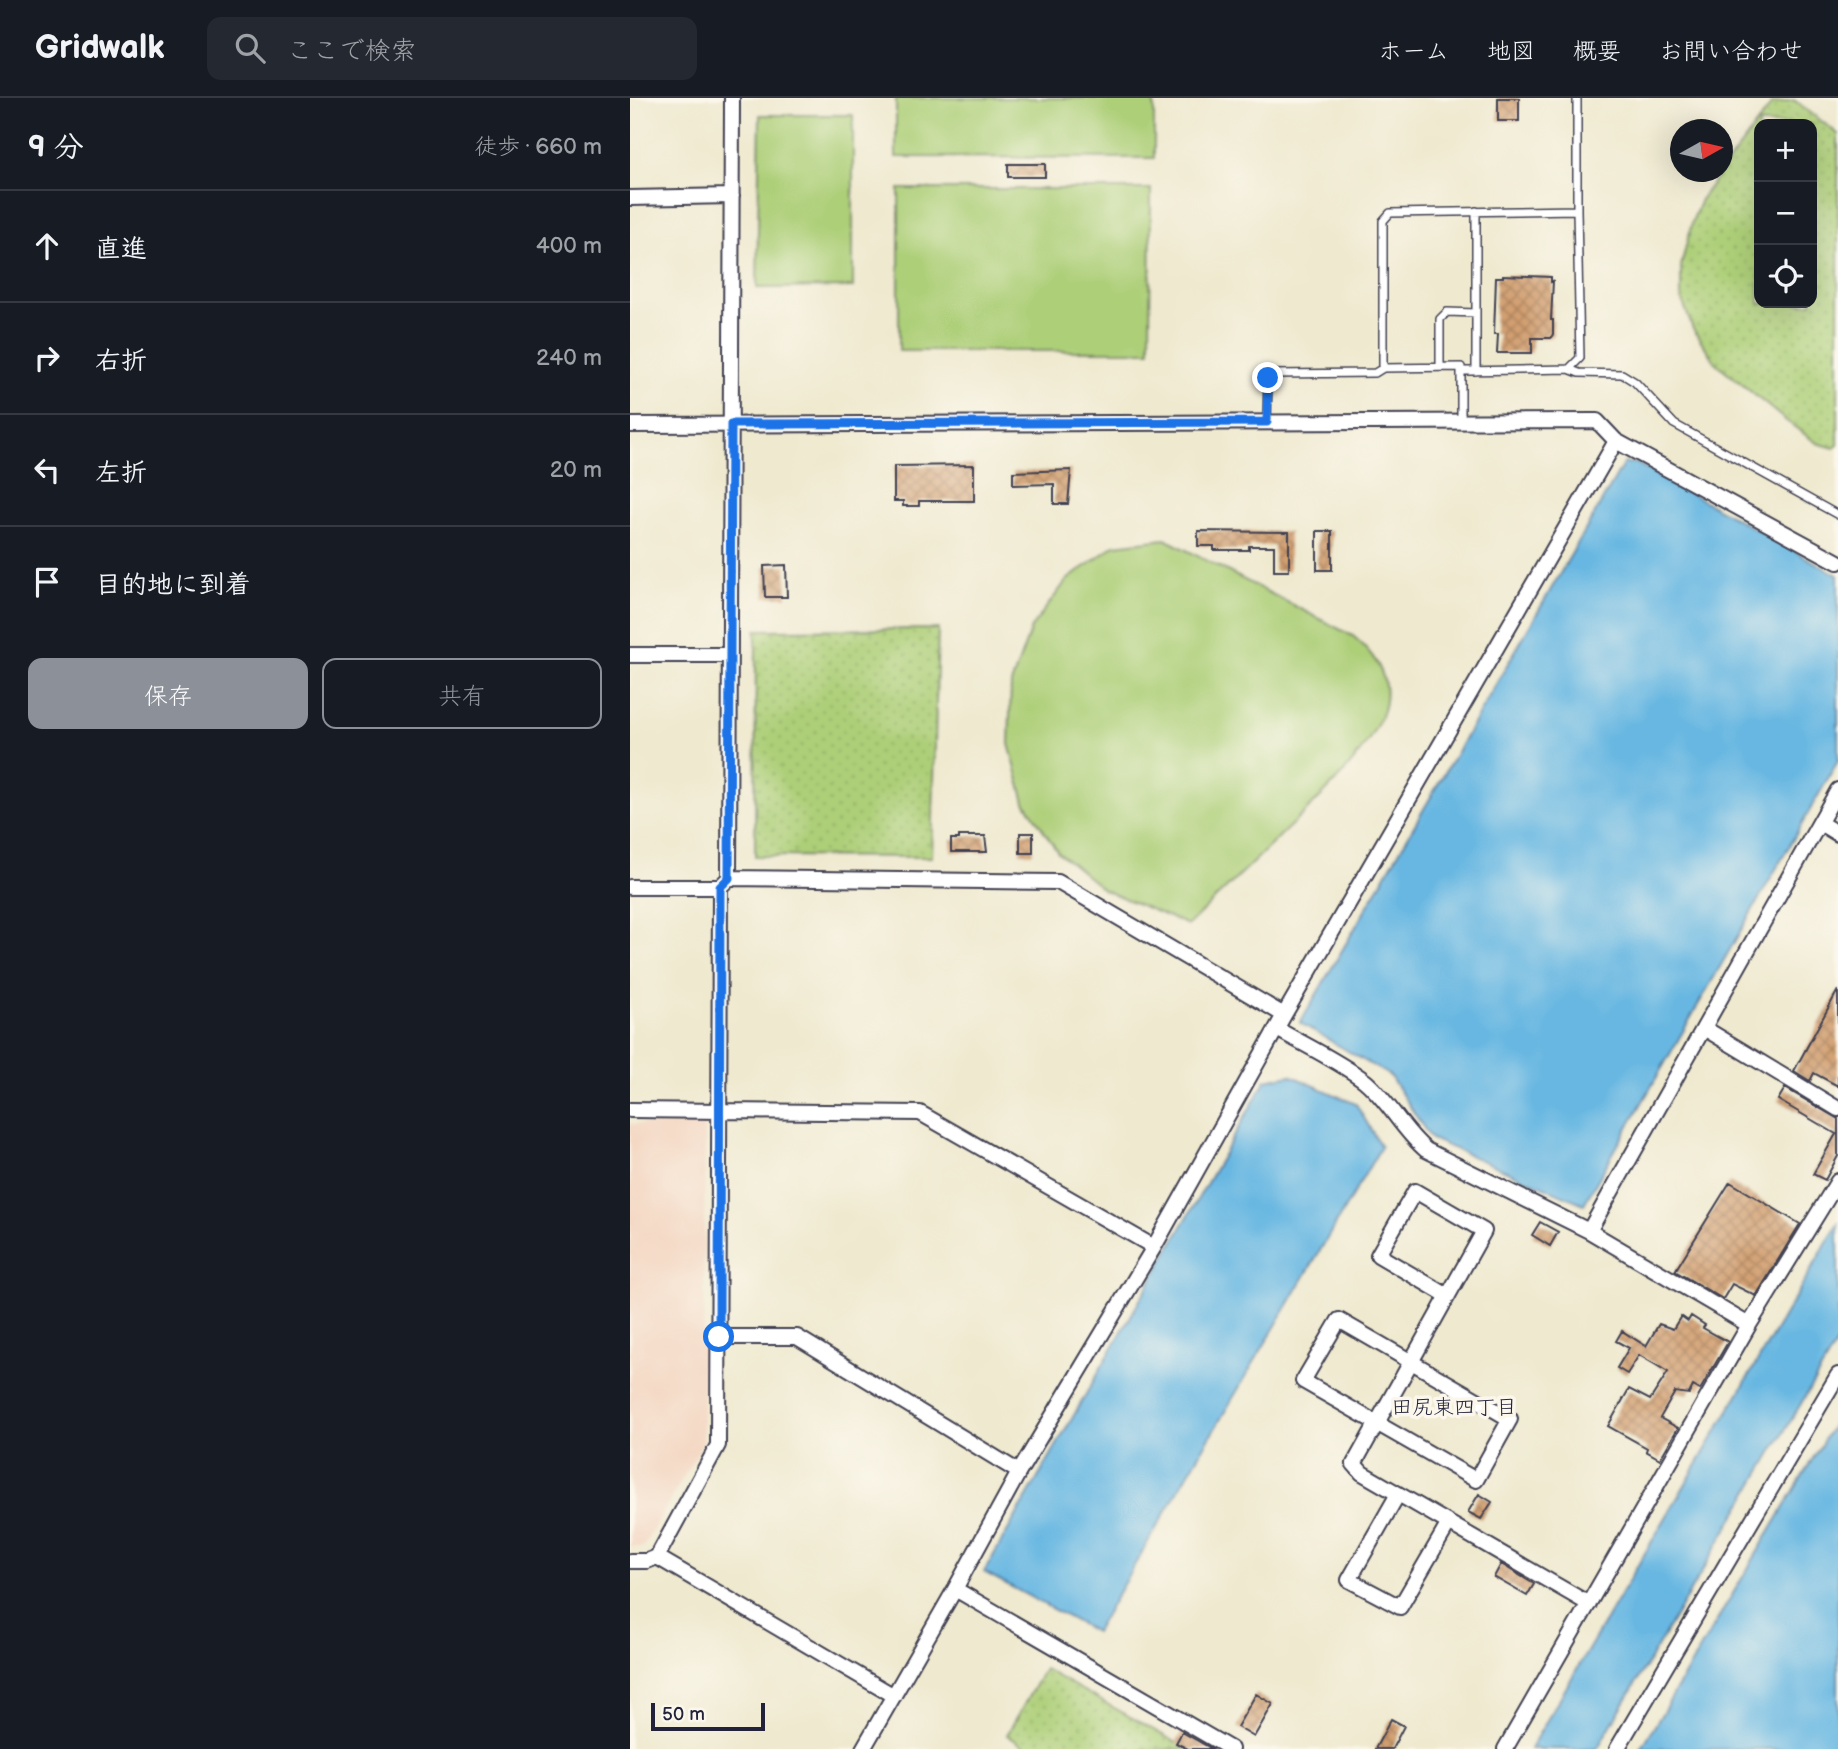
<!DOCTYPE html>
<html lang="ja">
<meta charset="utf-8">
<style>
body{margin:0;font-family:"Balsamiq Sans","Klee One",sans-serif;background:#242831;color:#f1f3f6}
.controls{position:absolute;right:21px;top:21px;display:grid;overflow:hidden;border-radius:14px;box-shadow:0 7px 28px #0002}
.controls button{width:63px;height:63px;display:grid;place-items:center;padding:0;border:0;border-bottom:2px solid #363941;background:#171b24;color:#f1f3f6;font:35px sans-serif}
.compass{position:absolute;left:1040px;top:21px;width:63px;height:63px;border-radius:50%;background:#171b24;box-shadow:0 7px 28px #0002;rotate:82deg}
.scale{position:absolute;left:21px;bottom:18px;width:114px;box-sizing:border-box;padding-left:7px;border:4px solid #22223b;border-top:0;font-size:19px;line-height:24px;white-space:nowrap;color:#22223b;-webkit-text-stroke:5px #fbf7ec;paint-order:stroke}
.stop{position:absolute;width:21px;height:21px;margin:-16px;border:5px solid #1a73e8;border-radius:50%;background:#fff}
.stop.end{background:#1a73e8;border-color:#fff;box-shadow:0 2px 7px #0008}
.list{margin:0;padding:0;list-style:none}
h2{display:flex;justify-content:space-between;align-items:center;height:91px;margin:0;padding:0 28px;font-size:30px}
h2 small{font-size:23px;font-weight:400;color:#9ea1a6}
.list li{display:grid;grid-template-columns:46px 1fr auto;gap:21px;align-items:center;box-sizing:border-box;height:112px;padding:0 28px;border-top:2px solid #363941}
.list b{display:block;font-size:26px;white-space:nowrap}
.list em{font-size:23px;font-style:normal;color:#9ea1a6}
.actions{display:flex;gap:14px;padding:21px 28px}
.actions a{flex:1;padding:16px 0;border:2px solid #8c9099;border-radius:14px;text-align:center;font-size:24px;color:#8c9099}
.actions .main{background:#8c9099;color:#fff}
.icon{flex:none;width:38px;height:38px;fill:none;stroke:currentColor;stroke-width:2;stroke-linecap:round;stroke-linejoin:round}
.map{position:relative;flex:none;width:1208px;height:1651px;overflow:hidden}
header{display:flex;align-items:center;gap:42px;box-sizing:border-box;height:98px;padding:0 35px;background:#171b24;border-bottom:2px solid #363941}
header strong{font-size:33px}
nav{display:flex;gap:38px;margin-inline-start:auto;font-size:24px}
.search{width:490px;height:63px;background:#242831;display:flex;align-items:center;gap:18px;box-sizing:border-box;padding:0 24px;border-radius:14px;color:#9ea1a6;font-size:26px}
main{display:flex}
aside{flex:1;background:#171b24}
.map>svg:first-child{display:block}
.built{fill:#f3d4bf}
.grass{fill:url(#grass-dots);stroke:#68785a;stroke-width:2;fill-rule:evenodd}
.garden{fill:#adcf78;stroke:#68785a;stroke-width:2}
.water{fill:#67b7e2;stroke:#446c8e;stroke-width:2}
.building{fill:url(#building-cross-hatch)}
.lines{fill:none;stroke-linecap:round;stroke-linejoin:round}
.service-casing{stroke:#414051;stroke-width:10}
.minor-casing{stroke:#414051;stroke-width:18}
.service{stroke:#fff;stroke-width:7}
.minor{stroke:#fff;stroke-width:14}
.route{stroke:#1a73e8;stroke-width:9}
.labels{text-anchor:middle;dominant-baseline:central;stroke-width:7;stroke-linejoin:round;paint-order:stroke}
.neighbourhood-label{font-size:21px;fill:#22223b;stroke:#fbf7ec}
</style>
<header>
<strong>Gridwalk</strong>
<div class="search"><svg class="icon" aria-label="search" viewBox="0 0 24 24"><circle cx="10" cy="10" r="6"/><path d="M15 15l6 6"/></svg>ここで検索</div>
<nav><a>ホーム</a><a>地図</a><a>概要</a><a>お問い合わせ</a></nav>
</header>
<main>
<aside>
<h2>9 分<small>徒歩 · 660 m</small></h2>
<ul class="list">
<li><svg class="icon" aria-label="ahead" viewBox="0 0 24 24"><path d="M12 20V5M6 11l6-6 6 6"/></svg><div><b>直進</b></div><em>400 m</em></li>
<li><svg class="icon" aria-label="right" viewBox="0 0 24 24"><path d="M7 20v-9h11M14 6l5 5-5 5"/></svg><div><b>右折</b></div><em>240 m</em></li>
<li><svg class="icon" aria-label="left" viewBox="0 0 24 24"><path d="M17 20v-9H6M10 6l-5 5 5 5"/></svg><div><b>左折</b></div><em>20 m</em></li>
<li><svg class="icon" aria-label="arrive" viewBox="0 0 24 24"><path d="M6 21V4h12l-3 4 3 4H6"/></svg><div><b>目的地に到着</b></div></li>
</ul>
<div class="actions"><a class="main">保存</a><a>共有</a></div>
</aside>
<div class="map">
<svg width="1208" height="1651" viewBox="0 0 1208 1651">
<defs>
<pattern id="grass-dots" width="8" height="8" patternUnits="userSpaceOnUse" patternTransform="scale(1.75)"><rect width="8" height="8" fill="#adcf78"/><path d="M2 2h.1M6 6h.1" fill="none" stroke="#95b169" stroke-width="1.8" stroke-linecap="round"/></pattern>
<pattern id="building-cross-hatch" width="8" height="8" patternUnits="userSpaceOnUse" patternTransform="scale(1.75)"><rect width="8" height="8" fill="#d29f70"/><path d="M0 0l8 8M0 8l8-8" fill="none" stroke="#aa815d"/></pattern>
</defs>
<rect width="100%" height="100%" fill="#fbf7ec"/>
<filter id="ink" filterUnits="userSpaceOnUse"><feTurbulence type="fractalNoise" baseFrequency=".0143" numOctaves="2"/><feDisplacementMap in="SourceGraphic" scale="14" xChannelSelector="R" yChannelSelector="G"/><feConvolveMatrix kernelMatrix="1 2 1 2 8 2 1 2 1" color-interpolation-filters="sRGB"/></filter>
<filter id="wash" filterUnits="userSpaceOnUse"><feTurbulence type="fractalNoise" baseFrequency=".00686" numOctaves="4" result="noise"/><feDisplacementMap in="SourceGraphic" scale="28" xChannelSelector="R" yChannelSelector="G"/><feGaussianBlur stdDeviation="1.57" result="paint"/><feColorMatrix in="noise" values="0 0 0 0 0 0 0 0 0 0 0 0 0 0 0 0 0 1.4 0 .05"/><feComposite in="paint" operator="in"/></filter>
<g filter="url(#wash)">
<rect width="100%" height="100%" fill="#efe9cf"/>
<path class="built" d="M0,1026H75L73,1345L13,1449H0Z"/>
<path class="grass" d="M1164,2L1208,36V347L1204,350L1187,345L1155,322L1086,265L1063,231L1051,199V168L1062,124L1072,99L1142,6ZM1182,26V205H1129V26Z
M308,531L302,759L125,758L126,532Z
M414,1571L558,1651H398L377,1637Z"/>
<path class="garden" d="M266,0H524V60L266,59Z
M130,17H223V189L127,190Z
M269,91H521L520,253H269Z
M535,441L723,538C747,558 764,585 751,618C735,659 687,703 655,733C623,765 590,796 558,827L474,792L428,754L395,704L379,646L381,586L401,530L437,482L485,447Z"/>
<path class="water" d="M994,365H1006L1208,477V663L954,1106L801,1041L760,978L670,925Z
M660,977L726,1006L751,1049L465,1534L354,1474L636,982Z
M1208,1126V1243L967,1651H900Z
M1208,1318V1651H1011Z"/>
<g id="blocks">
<path class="building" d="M868,0H889V23H868Z
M378,66H415V79H378Z
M873,177L921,179V184L923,183L921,222H923V236L921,240H902V255H867L868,236H864L866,179H873Z
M344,367V403H289V408H273V403H264V368Z
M441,372L438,406H424V386L383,387V374Z
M568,433L659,434V473H644V448H619V452H584V448H568Z
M687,433H702V472H687Z
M156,467L157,499H135L134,468Z
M390,735H403V755H390Z
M329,738H355L357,754H321V741H329Z
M1208,892V988L1184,975L1180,983L1164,973Z
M1155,990L1208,1021V1058L1195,1082L1183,1076L1206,1036L1148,1002Z
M1100,1084L1170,1126L1126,1198L1102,1186L1093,1201L1045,1173Z
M910,1124L928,1134L920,1148L902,1137Z
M1051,1218L1058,1223L1061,1218L1075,1227L1073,1230L1098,1244L1070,1292L1063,1288L1059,1296L1045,1294L1030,1320L1048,1330L1030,1361L1016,1353L1017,1350L978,1328L999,1291L1020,1302L1038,1274L1009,1257L997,1276L987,1270L999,1250L986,1243L992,1233L1016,1248L1029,1226L1043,1231Z
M849,1396L862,1404L851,1421L838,1414Z
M871,1466L904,1486L897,1498L864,1479Z
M626,1596L643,1606L624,1639L607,1629Z
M761,1621L774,1628L762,1651H745Z
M552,1634L582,1651H558L546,1645Z"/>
</g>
</g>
<g filter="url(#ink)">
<use href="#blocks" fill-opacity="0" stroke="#414051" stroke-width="2"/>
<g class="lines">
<g class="service-casing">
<path id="service" d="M810,269V221L817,214L846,215
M939,271L950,260L947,112
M831,273L939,271L949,275L992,276L1005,284L1044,326L1208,417
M846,273V113
M831,323V269L753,270V123L760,115L947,112V0
M637,324L638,280L644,276L745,275L753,270"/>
</g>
<g class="minor-casing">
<path id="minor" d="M0,100L102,98
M0,327L967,323L986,343L1208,464
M0,557H99
M1190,725L1208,736
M99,780L428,784L654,917
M0,789H90
M1074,930L1208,1011
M647,931C673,946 712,965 735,983C759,1003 772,1032 796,1052L959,1133L1119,1227
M0,1012L290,1015L524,1149
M959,1133L1208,692
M818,1198L748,1157L785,1093L854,1133L724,1366L732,1375L959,1506
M709,1222L880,1321L846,1382L673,1283Z
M89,1239H167L389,1374
M768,1396L719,1482L770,1509L819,1425
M27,1459L264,1598
M0,1463H17L27,1459L88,1347L90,789L99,780L102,0
M325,1491L601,1651
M233,1651L325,1491L389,1374L524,1149L654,917L986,343
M875,1651L1119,1227L1208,1083
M987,1651L1208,1277"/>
</g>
<use href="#service" class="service"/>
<use href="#minor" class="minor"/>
</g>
</g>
<g class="lines" filter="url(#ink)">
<path class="route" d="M89,1239L90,789L99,780L101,326L637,324L638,280"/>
</g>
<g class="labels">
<g class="neighbourhood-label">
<text x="824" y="1309">田尻東四丁目</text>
</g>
</g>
</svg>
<div class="controls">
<button>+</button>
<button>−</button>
<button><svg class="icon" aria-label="locate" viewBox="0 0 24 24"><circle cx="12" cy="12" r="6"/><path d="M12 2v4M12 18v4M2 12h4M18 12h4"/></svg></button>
</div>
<svg class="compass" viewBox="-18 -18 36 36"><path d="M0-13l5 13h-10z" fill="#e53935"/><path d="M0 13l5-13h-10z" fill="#9ea1a6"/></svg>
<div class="scale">50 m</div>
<div class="stop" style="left:89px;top:1239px"></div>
<div class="stop end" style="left:638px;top:280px"></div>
</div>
</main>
